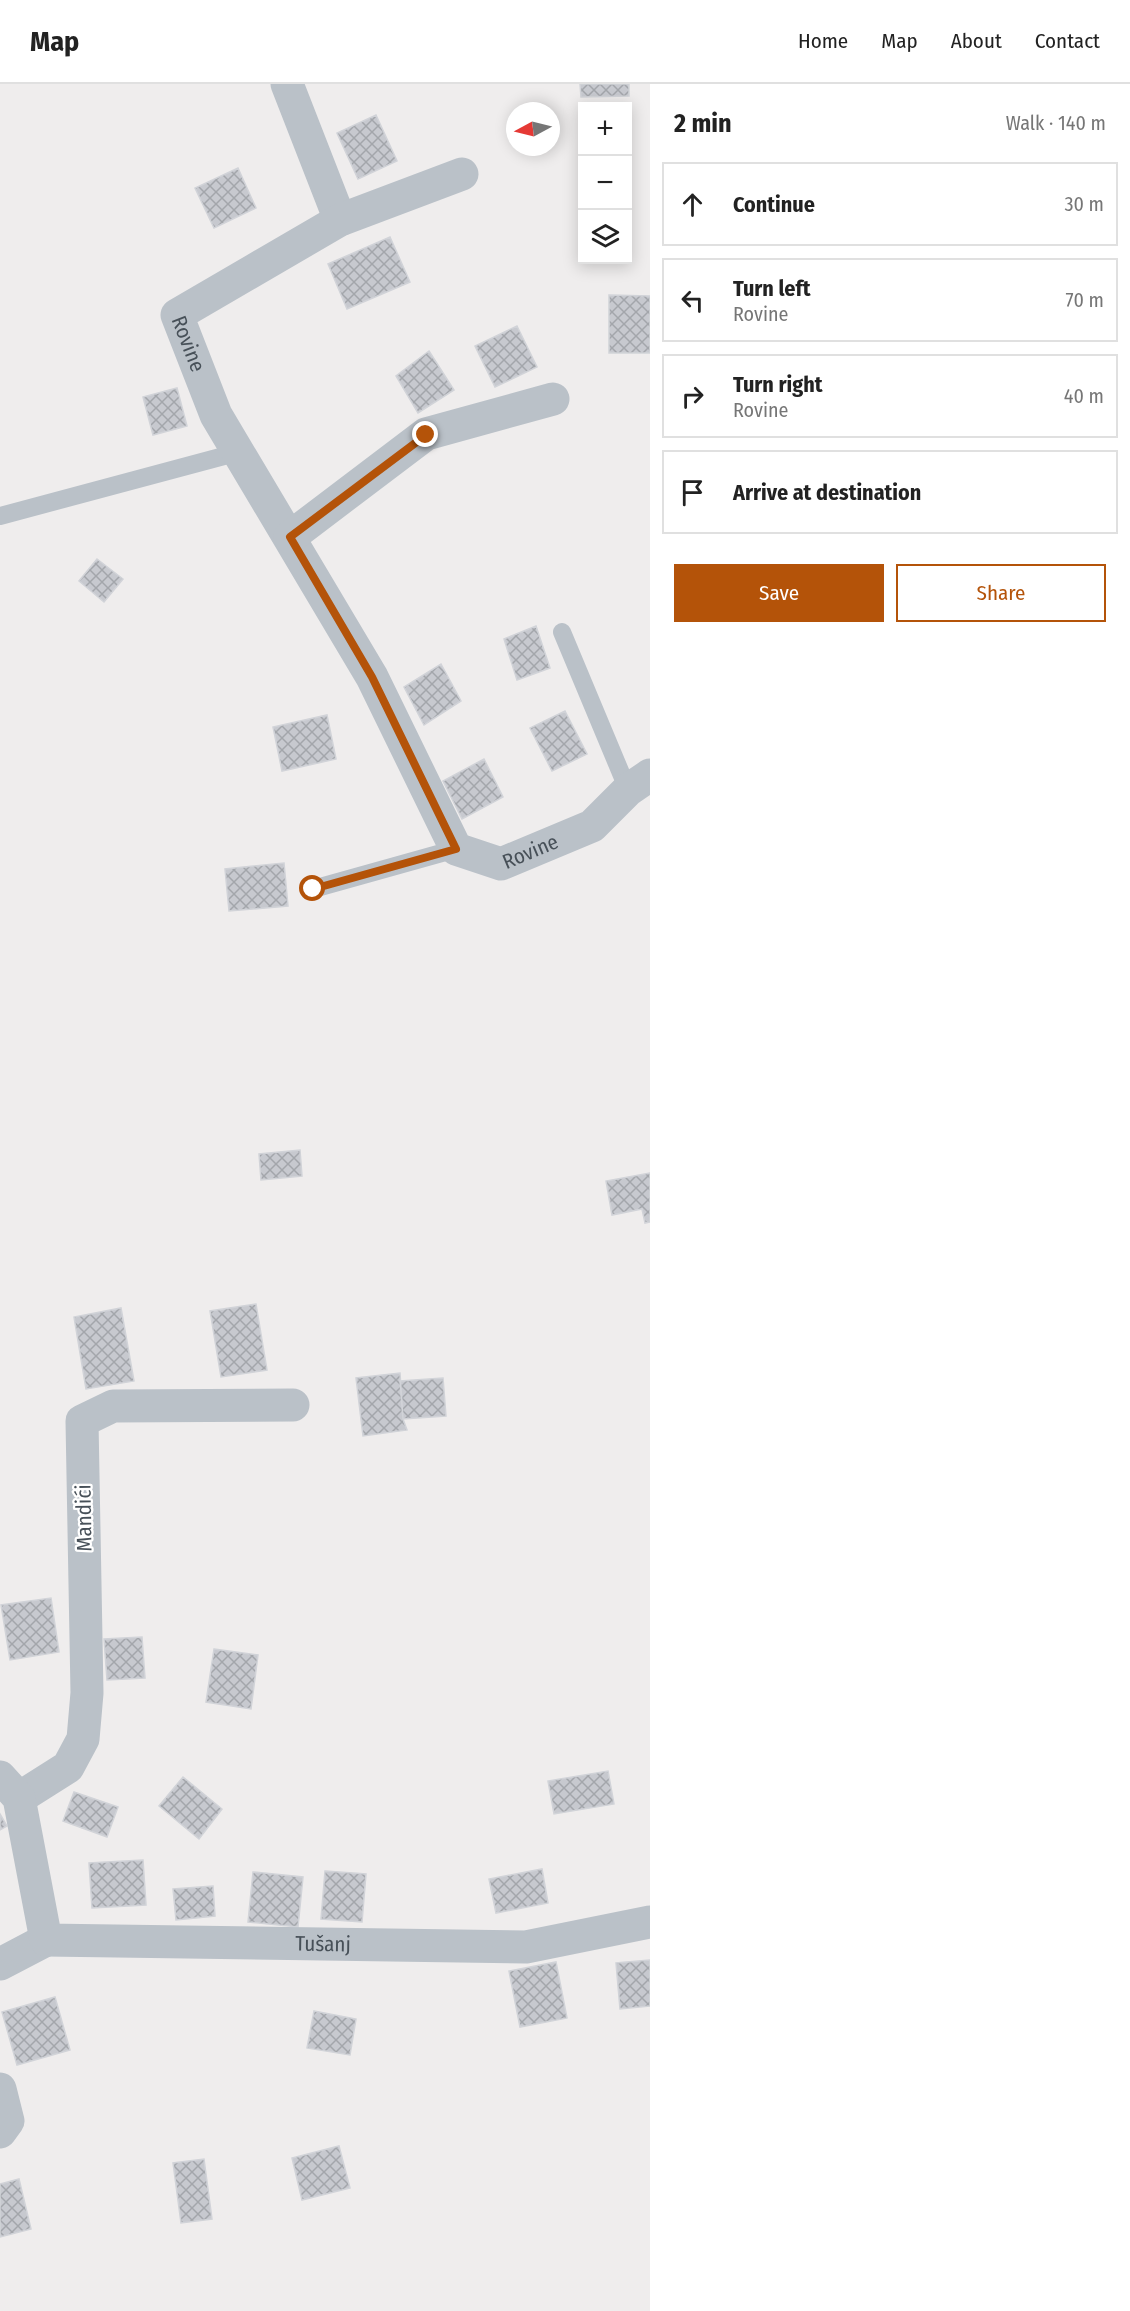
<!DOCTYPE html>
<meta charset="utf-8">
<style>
body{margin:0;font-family:"Fira Sans Condensed",sans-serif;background:#f6f6f6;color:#222}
.controls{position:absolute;right:18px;top:18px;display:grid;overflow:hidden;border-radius:0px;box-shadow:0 3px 15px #0003}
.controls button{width:54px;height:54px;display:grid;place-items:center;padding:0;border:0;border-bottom:2px solid #e0e0e0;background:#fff;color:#222;font:30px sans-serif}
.compass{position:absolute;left:506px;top:18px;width:54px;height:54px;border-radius:50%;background:#fff;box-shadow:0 3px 15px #0003;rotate:263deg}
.stop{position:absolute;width:18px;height:18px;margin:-14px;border:4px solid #b45309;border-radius:50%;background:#fff}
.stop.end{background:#b45309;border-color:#fff;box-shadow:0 2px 6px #0008}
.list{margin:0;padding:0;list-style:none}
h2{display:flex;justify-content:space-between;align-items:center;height:78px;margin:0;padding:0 24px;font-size:26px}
h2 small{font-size:20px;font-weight:400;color:#767676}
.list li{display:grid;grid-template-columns:39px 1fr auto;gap:18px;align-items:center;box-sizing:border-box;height:84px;margin:0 12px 12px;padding:0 12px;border:2px solid #e0e0e0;border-radius:0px}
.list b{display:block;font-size:22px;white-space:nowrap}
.list p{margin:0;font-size:20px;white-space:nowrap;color:#767676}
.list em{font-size:20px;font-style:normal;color:#767676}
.actions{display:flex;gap:12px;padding:18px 24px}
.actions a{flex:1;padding:14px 0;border:2px solid #b45309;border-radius:0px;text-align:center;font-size:21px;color:#b45309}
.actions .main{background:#b45309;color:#fff}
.icon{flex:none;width:33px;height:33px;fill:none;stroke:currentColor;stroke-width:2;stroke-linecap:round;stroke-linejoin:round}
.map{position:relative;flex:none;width:650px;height:2227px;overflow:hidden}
header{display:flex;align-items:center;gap:36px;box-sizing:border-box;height:84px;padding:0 30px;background:#fff;border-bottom:2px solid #e0e0e0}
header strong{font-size:28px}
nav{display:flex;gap:33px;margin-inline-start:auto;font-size:21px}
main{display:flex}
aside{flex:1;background:#fff}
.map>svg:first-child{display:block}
.building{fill:url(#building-cross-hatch);stroke:#d1d3d8;stroke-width:1.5}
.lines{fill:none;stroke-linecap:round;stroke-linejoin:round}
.service{stroke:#bac1c8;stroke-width:18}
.minor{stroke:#bac1c8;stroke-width:33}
.tertiary{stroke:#bac1c8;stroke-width:33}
.route{stroke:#b45309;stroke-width:8}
.labels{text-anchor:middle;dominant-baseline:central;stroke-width:4.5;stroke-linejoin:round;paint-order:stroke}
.street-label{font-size:21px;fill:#475058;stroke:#fff}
</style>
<header>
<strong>Map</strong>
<nav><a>Home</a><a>Map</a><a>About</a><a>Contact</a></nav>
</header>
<main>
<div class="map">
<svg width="650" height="2227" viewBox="0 0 650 2227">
<defs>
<pattern id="building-cross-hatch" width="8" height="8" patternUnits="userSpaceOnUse" patternTransform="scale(1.5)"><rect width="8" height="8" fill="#c7c9cf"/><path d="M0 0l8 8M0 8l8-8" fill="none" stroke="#a3a6ab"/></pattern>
</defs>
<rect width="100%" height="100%" fill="#efeded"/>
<path class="building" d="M580,0H629V12L581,13Z
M376,31L397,77L358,95L337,49Z
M238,84L256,124L214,144L195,104Z
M390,153L410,198L347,225L328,180Z
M609,211L650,212V269H609Z
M517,242L537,283L495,303L475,262Z
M429,267L454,306L418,329L396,292Z
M177,304L187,342L153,351L143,313Z
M97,475L123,495L104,518L79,497Z
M536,542L550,584L517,596L504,555Z
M441,580L461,617L424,641L404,603Z
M565,627L587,670L552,687L530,644Z
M327,631L336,675L282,687L273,643Z
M484,675L503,713L462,735L443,697Z
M284,779L288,822L229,827L225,785Z
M300,1066L302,1092L261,1096L259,1070Z
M650,1089V1138L645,1139L642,1125L612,1131L606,1097Z
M256,1220L267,1286L221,1293L210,1227Z
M121,1224L134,1297L86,1305L74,1233Z
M400,1289L403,1335L407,1346L363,1352L356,1294Z
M443,1294L446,1332L403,1335L400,1297Z
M51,1514L59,1568L10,1576L1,1521Z
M142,1553L145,1594L107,1596L104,1555Z
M214,1565L258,1571L251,1625L206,1618Z
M608,1687L614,1720L554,1730L548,1697Z
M183,1693L222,1725L199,1755L159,1722Z
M74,1708L118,1723L107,1753L63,1737Z
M0,1730L7,1742L0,1746Z
M143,1776L146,1821L92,1824L89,1779Z
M542,1785L548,1819L496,1829L489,1795Z
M325,1787L366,1790L362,1838L321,1835Z
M253,1788L303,1793L298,1843L248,1838Z
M213,1802L215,1832L176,1836L173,1805Z
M650,1876V1922L620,1925L616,1879Z
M556,1878L567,1934L520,1943L509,1887Z
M55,1913L70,1966L17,1981L2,1928Z
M314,1927L356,1935L350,1971L307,1964Z
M339,2062L350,2104L302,2116L292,2074Z
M204,2075L212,2135L181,2139L173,2079Z
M19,2095L31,2145L0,2153V2100Z"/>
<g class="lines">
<path class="service" d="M0,432L239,368
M562,548L628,706
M313,805L456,765"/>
<g class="minor">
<path d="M287,0L340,136"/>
<path id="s1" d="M462,90L340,136L177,231L216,331L372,593L456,765L501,780L592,742L628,706L650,691"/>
<path d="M290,453L426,350L553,315"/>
<path d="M19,1714L68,1683L83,1655L87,1609L82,1337L113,1322L293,1321"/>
<path d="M0,1880L46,1856"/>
<path d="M0,2005L8,2037L0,2048"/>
</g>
<path class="tertiary" id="s2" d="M0,1693L19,1714L46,1856L526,1863L650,1838"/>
</g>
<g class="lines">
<path class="route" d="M313,805L456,765L372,593L290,453L426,351"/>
</g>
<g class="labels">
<g class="street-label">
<text stroke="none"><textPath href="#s1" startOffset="350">Rovine</textPath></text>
<text stroke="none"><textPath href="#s1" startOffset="1002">Rovine</textPath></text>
<text transform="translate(84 1434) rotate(-91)">Mandići</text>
<text stroke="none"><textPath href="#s2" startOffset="450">Tušanj</textPath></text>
</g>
</g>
</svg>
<div class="controls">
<button>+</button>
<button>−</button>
<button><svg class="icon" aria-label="layers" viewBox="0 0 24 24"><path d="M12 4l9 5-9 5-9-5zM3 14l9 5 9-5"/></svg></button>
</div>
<svg class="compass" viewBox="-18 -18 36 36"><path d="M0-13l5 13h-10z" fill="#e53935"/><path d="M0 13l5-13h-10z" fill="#767676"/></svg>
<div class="stop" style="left:313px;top:805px"></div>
<div class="stop end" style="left:426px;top:351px"></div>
</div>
<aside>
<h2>2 min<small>Walk · 140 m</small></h2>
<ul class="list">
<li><svg class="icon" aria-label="ahead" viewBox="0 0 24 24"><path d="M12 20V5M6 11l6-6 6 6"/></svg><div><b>Continue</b></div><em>30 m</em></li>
<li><svg class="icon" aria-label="left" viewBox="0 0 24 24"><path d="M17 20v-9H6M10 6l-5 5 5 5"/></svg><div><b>Turn left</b><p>Rovine</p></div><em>70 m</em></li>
<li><svg class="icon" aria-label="right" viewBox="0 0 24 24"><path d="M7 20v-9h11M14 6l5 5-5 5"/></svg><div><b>Turn right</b><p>Rovine</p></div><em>40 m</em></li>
<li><svg class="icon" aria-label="arrive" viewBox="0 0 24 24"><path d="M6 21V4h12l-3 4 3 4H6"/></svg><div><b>Arrive at destination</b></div></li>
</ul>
<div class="actions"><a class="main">Save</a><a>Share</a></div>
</aside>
</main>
